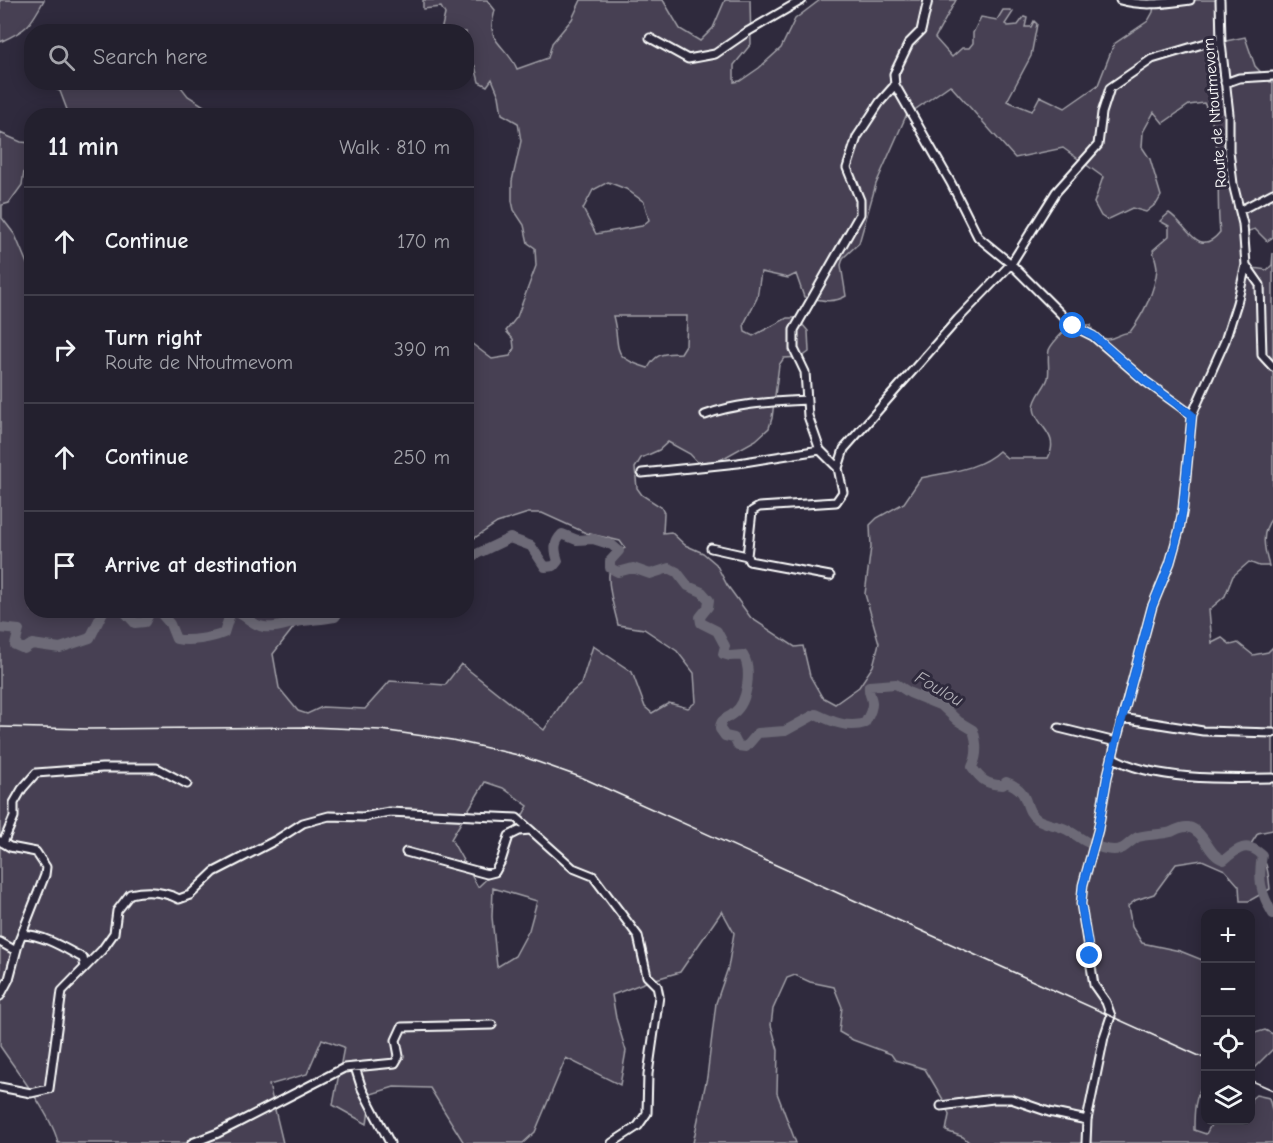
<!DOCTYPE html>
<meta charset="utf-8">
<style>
body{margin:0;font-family:"Comic Neue",sans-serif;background:#2b2836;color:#f1f3f6}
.controls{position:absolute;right:18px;bottom:18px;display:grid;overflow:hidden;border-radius:12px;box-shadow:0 3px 15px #0003}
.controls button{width:54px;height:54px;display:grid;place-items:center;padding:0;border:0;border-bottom:2px solid #403e4a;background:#23202e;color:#f1f3f6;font:30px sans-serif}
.stop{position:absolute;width:18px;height:18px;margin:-14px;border:4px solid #1a73e8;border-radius:50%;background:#fff}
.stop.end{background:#1a73e8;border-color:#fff;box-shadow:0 2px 6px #0008}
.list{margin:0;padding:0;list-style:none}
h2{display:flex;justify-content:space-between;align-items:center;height:78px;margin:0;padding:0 24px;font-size:26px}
h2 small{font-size:20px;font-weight:400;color:#a3a3aa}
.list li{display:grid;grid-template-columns:39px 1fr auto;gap:18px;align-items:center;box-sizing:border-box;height:108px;padding:0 24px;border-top:2px solid #403e4a}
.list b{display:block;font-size:22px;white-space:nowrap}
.list p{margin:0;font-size:20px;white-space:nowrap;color:#a3a3aa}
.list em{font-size:20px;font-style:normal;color:#a3a3aa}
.icon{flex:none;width:33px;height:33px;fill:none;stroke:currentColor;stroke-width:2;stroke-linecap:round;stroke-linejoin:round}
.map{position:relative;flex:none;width:1273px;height:1143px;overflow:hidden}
.search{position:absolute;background:#23202e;box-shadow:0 3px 15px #0003;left:24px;top:24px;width:450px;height:66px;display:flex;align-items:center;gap:15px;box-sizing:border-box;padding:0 21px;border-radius:24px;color:#a3a3aa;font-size:22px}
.panel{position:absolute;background:#23202e;box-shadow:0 3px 15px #0003;left:24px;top:108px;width:450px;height:510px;border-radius:24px}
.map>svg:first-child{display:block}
.green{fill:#464152;stroke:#a2a0a8;stroke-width:1.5;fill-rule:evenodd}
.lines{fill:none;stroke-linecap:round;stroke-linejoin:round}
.river{stroke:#6d6a77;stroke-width:10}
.minor-casing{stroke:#fff;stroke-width:11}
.minor{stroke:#2f2a3d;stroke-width:7}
.rail{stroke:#fff;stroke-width:1.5}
.route{stroke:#1a73e8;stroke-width:8}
.labels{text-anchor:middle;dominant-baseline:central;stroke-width:6;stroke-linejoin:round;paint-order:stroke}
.street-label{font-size:16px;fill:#fff;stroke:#2f2a3d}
.water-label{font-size:18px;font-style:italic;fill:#b6b4bb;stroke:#2f2a3d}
</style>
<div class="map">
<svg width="1273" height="1143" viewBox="0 0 1273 1143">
<rect width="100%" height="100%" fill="#2f2a3d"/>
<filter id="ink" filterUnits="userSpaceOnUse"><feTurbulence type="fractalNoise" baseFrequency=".0167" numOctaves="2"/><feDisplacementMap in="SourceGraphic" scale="12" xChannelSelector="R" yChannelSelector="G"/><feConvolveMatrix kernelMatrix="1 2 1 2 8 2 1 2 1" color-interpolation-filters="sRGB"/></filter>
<g filter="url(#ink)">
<path class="green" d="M0,0H44C30,26 27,30 0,42Z
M423,0H487L495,10C494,16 491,23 492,29C493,43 511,53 517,69L548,58L552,43L572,19L581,0H663L680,29L700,41L713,28L725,0H750L751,44L734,65V82L740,81L759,68L781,48L795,19L820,0H956L935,38L952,57L962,48H969L973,43V33L981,17L997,20L1003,10H1010L1013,12L1005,24L1008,26L1018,25L1024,17L1027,18L1025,27H1031L1034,21L1037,24L1031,56L1007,101L1032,111L1040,96L1065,108L1098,85L1114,44L1148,21L1153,12L1154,5L1189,0H1220L1221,42L1245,37L1255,66L1270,82H1273V237L1267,241L1255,229L1245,232L1246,265L1253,268L1267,270L1272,265L1273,253V517C1260,532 1264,548 1269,566H1259L1249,562L1233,576L1225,596L1209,610L1212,643L1222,638L1231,645L1238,643L1253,655L1268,652L1273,647V830L1258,833L1249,847C1268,856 1268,870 1270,889L1249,901H1240L1239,886L1225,870L1202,860L1176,864L1154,894L1136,900L1128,906L1132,927L1142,943L1180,951L1205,961V1081C1194,1097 1194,1112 1194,1130L1206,1134L1213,1121L1250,1120L1251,1099L1256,1095L1269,1098L1273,1113V1143H970L963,1137L946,1131L949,1115L944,1101L925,1069L895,1060L891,1054L853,1040L839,1032L842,1007L834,987L810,982L795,975L787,978L773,1009L771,1025L778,1050L777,1093L796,1143H693L707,1077L716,1003L728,968L734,933L722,911L680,972L649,981L612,995L616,1018L626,1051L620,1085L566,1058L535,1132L523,1143H464L430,1088L394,1087L371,1094L367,1124L333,1105L344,1047L322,1039L307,1074L269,1085L283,1143H58C53,1117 16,1070 0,1046V133L21,142L31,143V179L24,172L22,185L9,203L2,205V218L15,235L31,273L32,610L292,611L298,622L273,654L279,688L298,711L307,714L322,707L365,709L390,681L445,685L461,664L544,730L566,697L581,684L593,646L632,672L645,707L652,713L669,703L688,708L696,702L694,673L677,651L644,629L618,625C613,602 597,561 625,548L620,541L586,533L542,513H528L497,523L467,543V340L492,359L510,356L514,348L513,339L506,331L517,317L536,266L535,248L528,243L524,225L514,210L512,201V181L521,141L518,123L502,114L499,96L492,79L487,86L479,82L475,66L467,61L466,32L441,31L445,14L441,7L423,9ZM950,85L1015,158L1063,148L1103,177L1094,203L1101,216L1107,220L1132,208L1146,212L1157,203L1161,196L1150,159L1142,147L1143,132L1154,112L1163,123L1189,105L1204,103C1225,138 1215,192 1220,232C1198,260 1186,223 1169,213L1160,221L1169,226V236L1153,250C1154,256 1157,263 1157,269C1155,291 1143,315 1130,332C1111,335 1115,344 1093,335L1091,325H1070C1064,332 1052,342 1049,350C1047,359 1050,369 1048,378C1045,388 1034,397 1034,408C1035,426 1061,434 1048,458H1007L999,451C979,470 947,472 921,478L904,503L877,518L870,525L871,547L865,594L879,643L873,666L859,687L835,704L822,697L810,676L803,646L795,647L751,618L727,585L716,564L703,553L685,545L671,532L663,533L664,513L661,507L642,495L637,488L635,468L641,458L659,450L668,442L690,454L702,467L711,465L756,440L769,428L772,418L779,365L784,358L802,357L809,352L808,331L797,318H787L753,336L745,332L744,324L757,298L761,272L788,278L796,274L804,297C819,300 833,304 846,296L841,265L843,258L859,243L876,184L906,116ZM608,182L626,189L644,202L649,220L642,226L596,234L583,209L593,190ZM613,316H687L686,345L681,353C663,354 657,352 648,368C608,356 622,350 613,316ZM485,782L503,788L528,806L514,830L498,868L478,887L451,839ZM493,888L537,901L529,930L515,956L497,967L492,917Z
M49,83H178L188,96L204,106L207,115H69L60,91L50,87Z
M1250,1030L1255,1033L1265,1030L1273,1034V1049L1251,1071Z"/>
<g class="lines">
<path class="river" d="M466,559L510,538L531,546L545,567L554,566L558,561C554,549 554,542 562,534L577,540L593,539L612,545L619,551L610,561V568L618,572L633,568L650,574L669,568L677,572L688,586L702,592L709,600L708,607L700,617L701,623L717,631L725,646L723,654L730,656L743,655C752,669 748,702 734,713C727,719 720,718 720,729L725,736L734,738L738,746L746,747L758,733L785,731L816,714C831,721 848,729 865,723C868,717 873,709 872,702C871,695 868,693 869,686L896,684L910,693L942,706L958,721L973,730C977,742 978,755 972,767C981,780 987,785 1003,785L1006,782C1033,792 1021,808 1037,819C1045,824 1055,825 1063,828C1073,832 1079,838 1087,842C1097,847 1113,853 1123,848C1128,845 1133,839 1138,837C1148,834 1160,835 1171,832C1176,830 1181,826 1188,827C1206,831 1207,855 1224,860C1238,848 1247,841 1262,855C1258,879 1260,892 1273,914
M123,610L135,623L145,622L151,610
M158,610L170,624L176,639C189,642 212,638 224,633L231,611C245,612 248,624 264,627C275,629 286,624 297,622C310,620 323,619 335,617L340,610
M0,628L19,630L15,645L24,649L32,644L60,648L90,638L104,610"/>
<g class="minor-casing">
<path id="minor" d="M928,0L921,31L909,43L894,74L895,85L951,183L978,237L1011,264L1073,326L1093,336L1145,381L1192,415
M1120,0C1144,7 1166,3 1190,0
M650,38L688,59L715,54L747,32L802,0
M1225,83L1239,78L1273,76
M1241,210L1273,193
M1246,265L1260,285L1262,355L1273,367
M705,415C737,403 773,402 807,400
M838,468L820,450L808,416L805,372L794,349V330L860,214V200L847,168L857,137L880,102L895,85
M642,473L738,463L820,450
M711,548L747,556L749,561L830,576
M747,556L752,511L759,507L836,502L843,492L838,468L844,449L958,319L1011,264L1056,192L1098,145L1102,113L1110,88L1152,59L1206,43H1221
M1122,718L1203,731L1273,733
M1059,728L1116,742
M1112,757C1152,781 1227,779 1273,778
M0,841L10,847L36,852L46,867L45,875L19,941L9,979L0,996
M3,843L14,817V803L22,789L36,773L102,768H157L187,784
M406,852L487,874L495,872L501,861L509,836L519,831L530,830
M22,934C44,935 64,948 83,958L85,967
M0,942L16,951
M355,1067L362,1089L390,1143
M0,1087L31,1093L49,1089L62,991L102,950L114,933L117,911L130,894C147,890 163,891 179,899L190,895L214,872L278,839L303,823L329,816L363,817L389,812L517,818L573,868L593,876L638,936L647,976L657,986L659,996L648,1074L647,1113L638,1126L612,1143
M941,1106L993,1099H1011L1049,1112L1087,1120
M192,1143L218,1133L344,1068L395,1063L399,1056L396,1040L402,1027L492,1025
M1086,1143L1087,1120L1104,1037L1111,1016L1106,1002L1094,985L1081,904L1083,885L1098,830L1107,778L1116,742L1152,607L1170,563L1179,531L1183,508L1192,415L1225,341L1237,303L1246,265L1243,224L1233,184L1229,151V114L1221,43L1220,0"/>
</g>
<use href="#minor" class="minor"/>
<path class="rail" d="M0,727L88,729L311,727L381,730L452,740L518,755L583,778L1206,1059
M1250,1080L1273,1090"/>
</g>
</g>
<g class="lines" filter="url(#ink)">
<path class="route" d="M1073,326L1094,336L1145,381L1192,415L1183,508L1179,531L1170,563L1152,607L1116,742L1107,778L1098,830L1083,885L1081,904L1090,956"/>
</g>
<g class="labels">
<g class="street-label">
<text transform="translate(1215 113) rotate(-95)">Route de Ntoutmevom</text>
</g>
<g class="water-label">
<text transform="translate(939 689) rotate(30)">Foulou</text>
</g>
</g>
</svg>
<div class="controls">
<button>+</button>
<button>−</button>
<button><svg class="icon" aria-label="locate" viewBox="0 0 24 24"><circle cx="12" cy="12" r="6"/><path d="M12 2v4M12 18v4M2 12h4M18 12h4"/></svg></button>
<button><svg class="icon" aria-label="layers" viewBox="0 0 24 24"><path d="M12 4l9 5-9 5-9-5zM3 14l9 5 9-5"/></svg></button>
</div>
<div class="stop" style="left:1073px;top:326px"></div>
<div class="stop end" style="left:1090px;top:956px"></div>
<div class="search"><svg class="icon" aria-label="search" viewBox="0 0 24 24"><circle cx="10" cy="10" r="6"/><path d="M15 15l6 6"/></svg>Search here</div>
<section class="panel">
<h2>11 min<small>Walk · 810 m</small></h2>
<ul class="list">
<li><svg class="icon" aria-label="ahead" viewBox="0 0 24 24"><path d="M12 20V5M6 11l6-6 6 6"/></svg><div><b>Continue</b></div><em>170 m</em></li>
<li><svg class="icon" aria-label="right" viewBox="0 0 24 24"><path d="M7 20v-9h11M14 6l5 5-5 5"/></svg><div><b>Turn right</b><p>Route de Ntoutmevom</p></div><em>390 m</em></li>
<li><svg class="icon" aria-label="ahead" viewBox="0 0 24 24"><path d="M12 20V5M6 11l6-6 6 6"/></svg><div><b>Continue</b></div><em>250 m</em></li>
<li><svg class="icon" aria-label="arrive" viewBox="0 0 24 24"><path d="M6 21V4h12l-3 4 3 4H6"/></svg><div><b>Arrive at destination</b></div></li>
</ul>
</section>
</div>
